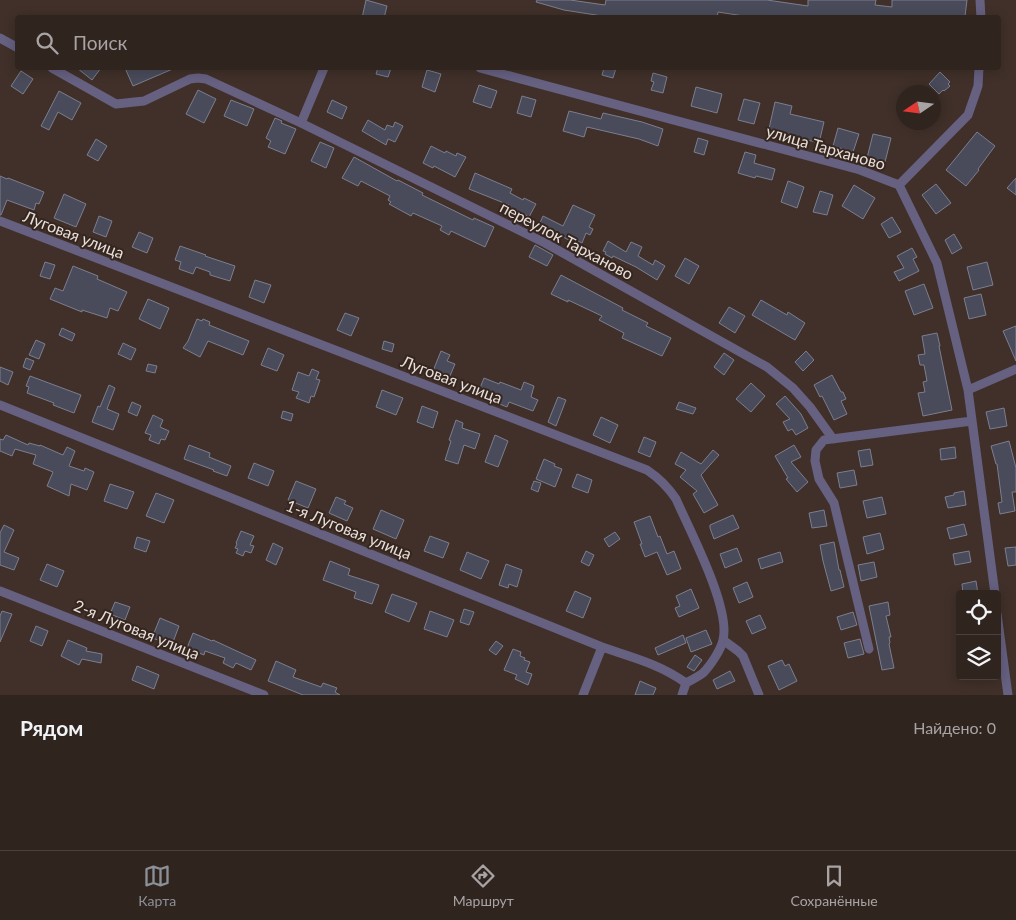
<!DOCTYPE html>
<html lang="ru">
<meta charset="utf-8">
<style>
body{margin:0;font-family:Lato,sans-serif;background:#382c28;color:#f1f3f6}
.controls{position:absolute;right:15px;bottom:15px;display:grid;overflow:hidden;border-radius:5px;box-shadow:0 2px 12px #0003}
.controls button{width:45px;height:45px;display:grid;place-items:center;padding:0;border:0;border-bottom:1px solid #4b413d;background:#30241f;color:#f1f3f6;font:25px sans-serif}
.compass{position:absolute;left:896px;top:85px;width:45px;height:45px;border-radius:50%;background:#30241f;box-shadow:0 2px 12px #0003;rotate:257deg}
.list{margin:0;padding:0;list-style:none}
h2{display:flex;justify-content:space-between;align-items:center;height:65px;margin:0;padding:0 20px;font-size:21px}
h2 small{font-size:16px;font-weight:400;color:#a8a4a4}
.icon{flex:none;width:28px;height:28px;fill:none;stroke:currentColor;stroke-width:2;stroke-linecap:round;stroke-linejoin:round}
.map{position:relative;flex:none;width:1016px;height:695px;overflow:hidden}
.search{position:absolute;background:#30241f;box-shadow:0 2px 12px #0003;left:15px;right:15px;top:15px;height:55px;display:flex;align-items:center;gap:12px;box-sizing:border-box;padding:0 18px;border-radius:5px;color:#a8a4a4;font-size:19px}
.sheet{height:155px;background:#30241f}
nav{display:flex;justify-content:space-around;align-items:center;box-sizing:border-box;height:70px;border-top:1px solid #4b413d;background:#30241f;font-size:14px;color:#a8a4a4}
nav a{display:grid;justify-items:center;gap:2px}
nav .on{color:#8c9099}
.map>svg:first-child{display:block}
.building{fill:#494b5a;stroke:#7c7e8f}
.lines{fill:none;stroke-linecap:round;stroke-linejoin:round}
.minor{stroke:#666081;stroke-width:9}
.labels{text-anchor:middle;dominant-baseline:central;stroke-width:4;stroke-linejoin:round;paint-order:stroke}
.street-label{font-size:16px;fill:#e9dfda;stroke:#35261f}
</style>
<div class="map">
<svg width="1016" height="695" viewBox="0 0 1016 695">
<rect width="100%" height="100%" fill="#403029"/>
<path class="building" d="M366,0L387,6L384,18H362Z
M537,0H570L605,5L606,0H767L808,6V0H876L875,5L892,7V0H967L965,16L962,18H906L897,16L896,18H757L718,12L717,18H615L564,10L536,2Z
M77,68H101L92,80Z
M125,68H175L133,86Z
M378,68H391L388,77L376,74Z
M604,68H616L613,78L602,75Z
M427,70L441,74L435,92L422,87Z
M21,71L33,79L23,94L11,86Z
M940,72L950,82L948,84L950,86L944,91L943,90L939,94L929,84Z
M653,73L667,77L663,93L651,90L654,82L651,81Z
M479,85L497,91L491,108L473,102Z
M696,87L722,94L717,113L691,106Z
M198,90L216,99L204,123L186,114Z
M59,91L81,103L72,120L58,112L49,130L41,126Z
M522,96L536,100L531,117L517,113Z
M744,99L760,103L754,124L738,120Z
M231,100L254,109L247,126L224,116Z
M332,100L347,107L342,119L327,112Z
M775,102L792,106L790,114L824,122L819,143L785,134V136L768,133Z
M569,111L601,119L603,113L642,122L663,129L658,146L639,139L587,127L584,137L563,131Z
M275,118L282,121L281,123L296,129L285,154L268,147L271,141L266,138Z
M368,120L385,130L387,125L393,127L395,122L403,126L395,142L388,139L386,145L362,131Z
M838,128L859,134L853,152L833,146Z
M977,132L995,146L978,169L979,170L966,186L946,170Z
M873,134L891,138L885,162L867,158Z
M698,138L708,141L704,155L694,152Z
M96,139L107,146L98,161L87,155Z
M320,142L334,148L326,168L311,161Z
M431,146L445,153L446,151L456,156L457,153L466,157L455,177L434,166L433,168L423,163Z
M745,152L756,155L754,163L775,169L772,180L756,176L755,178L738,173Z
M354,157L397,181L398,180L423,193L422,195L473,220L474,218L494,227L485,247L451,231L449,235L440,230L442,226L413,213L411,216L389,204L391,202L388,200L390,196L361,181L358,186L342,178Z
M475,173L512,189L510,193L523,200L524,198L536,204L529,217L519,211L515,217L505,212L509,205L469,189Z
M0,176L7,179L8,178L44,192L39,204L36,203L34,210L7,200L1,215H0Z
M1016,178V195L1007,188Z
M788,181L804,187L797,208L781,202Z
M936,184L951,203L936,214L922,195Z
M854,185L875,198L863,219L842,206Z
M820,191L833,195L827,215L813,212Z
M64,194L86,204L76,227L54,218Z
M573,205L595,215L589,227L593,229L590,235L586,233L582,243L574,239L573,242L539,225L543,216L563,226Z
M99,216L112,221L106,237L93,232Z
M892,217L901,232L889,238L881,224Z
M139,232L153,238L147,253L132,247Z
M954,234L962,248L952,254L945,240Z
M608,241L626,252L631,242L642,247L638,256L653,265L655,260L665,266L657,280L636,267L613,256L612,258L605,254L606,252L603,251Z
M535,245L553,255L547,266L529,257Z
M180,246L206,255L205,256L235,266L230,281L210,275V272L196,267L193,274L179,269L181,262L175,260Z
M912,248L917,257L913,259L919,271L899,281L894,272L904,268L897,256Z
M685,258L699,266L689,284L675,276Z
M45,262L55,265L50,279L40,276Z
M987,262L993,285L973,290L967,267Z
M73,266L98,276L97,279L127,292L118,311L110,308L107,318L82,310V312L50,299L55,288L63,291Z
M561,275L623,308L622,310L648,323L646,326L671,338L662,356L622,338L624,333L599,320L602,316L568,300V302L551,294Z
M255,280L271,285L264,303L249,297Z
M924,284L933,308L914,315L905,291Z
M981,294L986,315L969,319L964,298Z
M148,299L169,308L160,329L139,319Z
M761,300L787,315L788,312L805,323L795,340L752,315Z
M729,307L745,316L735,333L719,323Z
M345,313L359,318L351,336L337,330Z
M197,319L202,321L203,319L210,322L209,325L249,341L243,355L208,341L200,357L183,348L188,341Z
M1016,326V361L1003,331Z
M62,328L75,334L72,341L59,335Z
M937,333L940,346H939L952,410L923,416L918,393L925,392L923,382L927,381L924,365H920L918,355L925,354L922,336Z
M36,340L45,344L39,359L29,355Z
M384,341L394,344L392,352L382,349Z
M123,343L136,349L131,360L118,354Z
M268,348L284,355L277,371L261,365Z
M441,351L450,355L447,361L455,364L447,383L431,376Z
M806,351L814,360L803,371L795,362Z
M724,353L734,360L724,375L714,367Z
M26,358L34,361L30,370L23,367Z
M148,364L157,366L155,373L146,371Z
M0,367L13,372L8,385L0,381Z
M312,369L319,372L316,379L320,380L314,397L311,396L309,403L296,398L299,392L292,390L298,372L309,376Z
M832,375L841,392H843L846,399L841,401L847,414L834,420L822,396L820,397L814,385Z
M30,376L81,395L74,413L53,405L54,403L27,393L29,387L26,386Z
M484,378L499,384L500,382L521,390L524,382L534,386L531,397L538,400L533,411L509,402L507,407L492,401L493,399L478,393Z
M751,383L765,396L751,412L736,399Z
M109,385L115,388L107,409L119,414L113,430L92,422L98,406L100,407Z
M382,390L403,398L396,415L376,407Z
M785,396L801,414L808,428L796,435L792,429L788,431L783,422L790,419L776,404Z
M558,397L566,400L556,426L548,422Z
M132,402L141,406L137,416L128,412Z
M679,402L696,408L693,414L676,409Z
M422,406L438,412L433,428L417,422Z
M1004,408L1007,426L990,429L986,412Z
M283,411L293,414L291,421L281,418Z
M153,415L163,420L160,427L169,431L165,440L161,439L159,444L149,440L151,435L145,433Z
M601,417L618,425L610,443L593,435Z
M456,420L463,423L462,428L480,434L475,449L464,445L458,464L445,460L451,441L449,440Z
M6,435L28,445L29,443L40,446V445L63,455L67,447L75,451L69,466L84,471L85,468L94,472L87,490L71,484L69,496L47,486L53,472L33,464L36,455L15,449L12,456L0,451V439L3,440Z
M495,435L508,441L498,467L485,462Z
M644,437L656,442L650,457L638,452Z
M1009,441L1016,468V492H1012L1015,511L1000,514L998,503L1002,502L997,464H996L991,446Z
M189,445L210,453L209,457L231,466L227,476L213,471L214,470L184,459Z
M794,445L801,457L791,462L808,482L797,492L786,479L788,478L775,456Z
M955,447L956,458L941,460L940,449Z
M870,449L873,465L861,467L858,451Z
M713,450L719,455L701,475L718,505L704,513L693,494L697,491L680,477L686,470L675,464L681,452L701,464Z
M544,459L555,464L554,466L562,469L555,487L536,479Z
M254,463L274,471L268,486L248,478Z
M854,470L857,485L840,488L837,473Z
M577,474L592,480L588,493L572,487Z
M296,481L316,489L308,508L288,500Z
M534,481L541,483L538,492L531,489Z
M110,484L134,492L127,509L104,501Z
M964,491L966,505L948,508L945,497L954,495V493Z
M156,493L174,500L164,523L146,516Z
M336,497L346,501L344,504L353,508L347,521L329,513Z
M882,497L886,514L867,518L863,501Z
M381,510L404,520L396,539L373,529Z
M824,510L827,526L812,528L809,513Z
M733,515L739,528L714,539L710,528V525Z
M650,516L658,537L660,536L667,554L674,551L681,569L667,575L657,552L645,557L640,544H642L634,522Z
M964,524L967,535L950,539L947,528Z
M4,525L14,530L4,552L19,558L14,570L0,565V533Z
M241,531L254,536L250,545L254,546L251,553L245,551L243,556L236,553L238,549L235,548L237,544L236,543Z
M615,532L620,539L609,547L604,539Z
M880,533L884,549L867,554L863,537Z
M430,536L449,543L443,558L424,551Z
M137,537L150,541L146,552L134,548Z
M834,542L839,570H840L844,587L831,591L823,561L820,545Z
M273,543L283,548L276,565L266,560Z
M1016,547V565L1008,566L1005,548Z
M737,548L742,561L725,568L720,554Z
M586,551L594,555L589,566L581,562Z
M969,551L971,562L955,565L953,554Z
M467,552L489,561L481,579L460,570Z
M780,552L783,562L761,569L758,559Z
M330,561L350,569L348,575L379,585L372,604L354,598L356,592L323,580Z
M874,562L877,577L861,581L858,565Z
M47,564L64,571L57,587L40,580Z
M506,564L522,570L517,587L509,584L508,588L499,585Z
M976,581L978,594H963L962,584Z
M747,582L753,597L739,603L733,588Z
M691,589L699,608L679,617L675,608L680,606L676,596Z
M575,591L591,598L583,618L566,611Z
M392,594L417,603L409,622L385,612Z
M115,602L130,607L125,620L110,614Z
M888,602L890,615L886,616L891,637H889L890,643L889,644L894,668L882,670L869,606Z
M464,609L474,612L469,625L460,622Z
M2,611L12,614L0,642V616Z
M430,611L454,620L447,637L424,629Z
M853,612L857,625L841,630L837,617Z
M760,615L766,628L752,634L746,621Z
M160,618L179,626L173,642L162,638L161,641L152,638Z
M36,626L48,631L42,646L30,641Z
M706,630L712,644L691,652L686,638Z
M193,633L212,641L213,640L256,660L251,670L236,663L233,668L223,663L225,658L205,651L204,655L187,648Z
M683,635L686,643L658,655L655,648Z
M860,639L864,654L848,658L844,643Z
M68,640L87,648L86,651L102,654L101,663L82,659L79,665L61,656Z
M496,641L503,646L496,655L489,650Z
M513,649L521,652L520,656L525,658L524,660L530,662L526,672L532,674L528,685L515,679L517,675L504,670Z
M695,655L702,660L694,671L687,667Z
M782,660L785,666L789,664L797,681L779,690L768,666Z
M276,661L296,670L293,677L321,687L323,683L337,688L335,692L340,695H303L268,681Z
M137,666L159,675L154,689L132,680Z
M730,671L735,681L717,689L713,680Z
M640,681L656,688L653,695H635Z"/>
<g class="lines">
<path class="minor" d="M980,0L981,18
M0,38L18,48
M52,68L116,104L144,101L190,79L198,78L206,79L301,123L545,243L767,367L793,388L810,407L833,439
M480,68L860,170L899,185L937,263L968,390L995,594
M301,123L324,68
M899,185L968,115L978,86L979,68
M0,221L647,470C659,478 668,487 676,499C690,531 731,608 723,640C721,650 710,666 703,673C698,677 691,680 686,683L682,695
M968,390L1016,369
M0,405L602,647C631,657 660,664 686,683
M0,591L264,695
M997,614L1008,695
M723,640L738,651L743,656L759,695
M869,649L834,503L819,479L815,461L816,450L824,440L972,421
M583,695L602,647"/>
</g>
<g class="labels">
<g class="street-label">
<text transform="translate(826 147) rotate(16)">улица Тарханово</text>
<text transform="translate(74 234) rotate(21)">Луговая улица</text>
<text transform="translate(567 240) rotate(28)">переулок Тарханово</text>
<text transform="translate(452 379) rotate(21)">Луговая улица</text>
<text transform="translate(349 529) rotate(22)">1-я Луговая улица</text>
<text transform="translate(137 629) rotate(22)">2-я Луговая улица</text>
</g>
</g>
</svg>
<div class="controls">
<button><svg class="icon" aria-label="locate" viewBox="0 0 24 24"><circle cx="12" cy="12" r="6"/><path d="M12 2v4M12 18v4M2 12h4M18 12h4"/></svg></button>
<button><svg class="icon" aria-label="layers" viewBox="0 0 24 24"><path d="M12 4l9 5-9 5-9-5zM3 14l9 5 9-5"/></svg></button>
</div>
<svg class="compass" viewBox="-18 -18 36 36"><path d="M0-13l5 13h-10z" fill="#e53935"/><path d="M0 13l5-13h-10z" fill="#a8a4a4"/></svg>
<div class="search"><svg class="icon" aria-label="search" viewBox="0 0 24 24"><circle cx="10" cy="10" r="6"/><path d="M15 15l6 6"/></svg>Поиск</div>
</div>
<section class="sheet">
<h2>Рядом<small>Найдено: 0</small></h2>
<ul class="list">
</ul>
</section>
<nav>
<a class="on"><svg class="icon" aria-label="map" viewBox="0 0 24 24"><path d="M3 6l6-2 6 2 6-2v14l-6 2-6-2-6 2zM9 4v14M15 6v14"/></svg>Карта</a>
<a><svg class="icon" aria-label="directions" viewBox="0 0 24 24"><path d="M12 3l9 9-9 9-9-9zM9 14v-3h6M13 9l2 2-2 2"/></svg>Маршрут</a>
<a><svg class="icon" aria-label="saved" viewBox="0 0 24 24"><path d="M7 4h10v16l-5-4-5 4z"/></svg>Сохранённые</a>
</nav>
